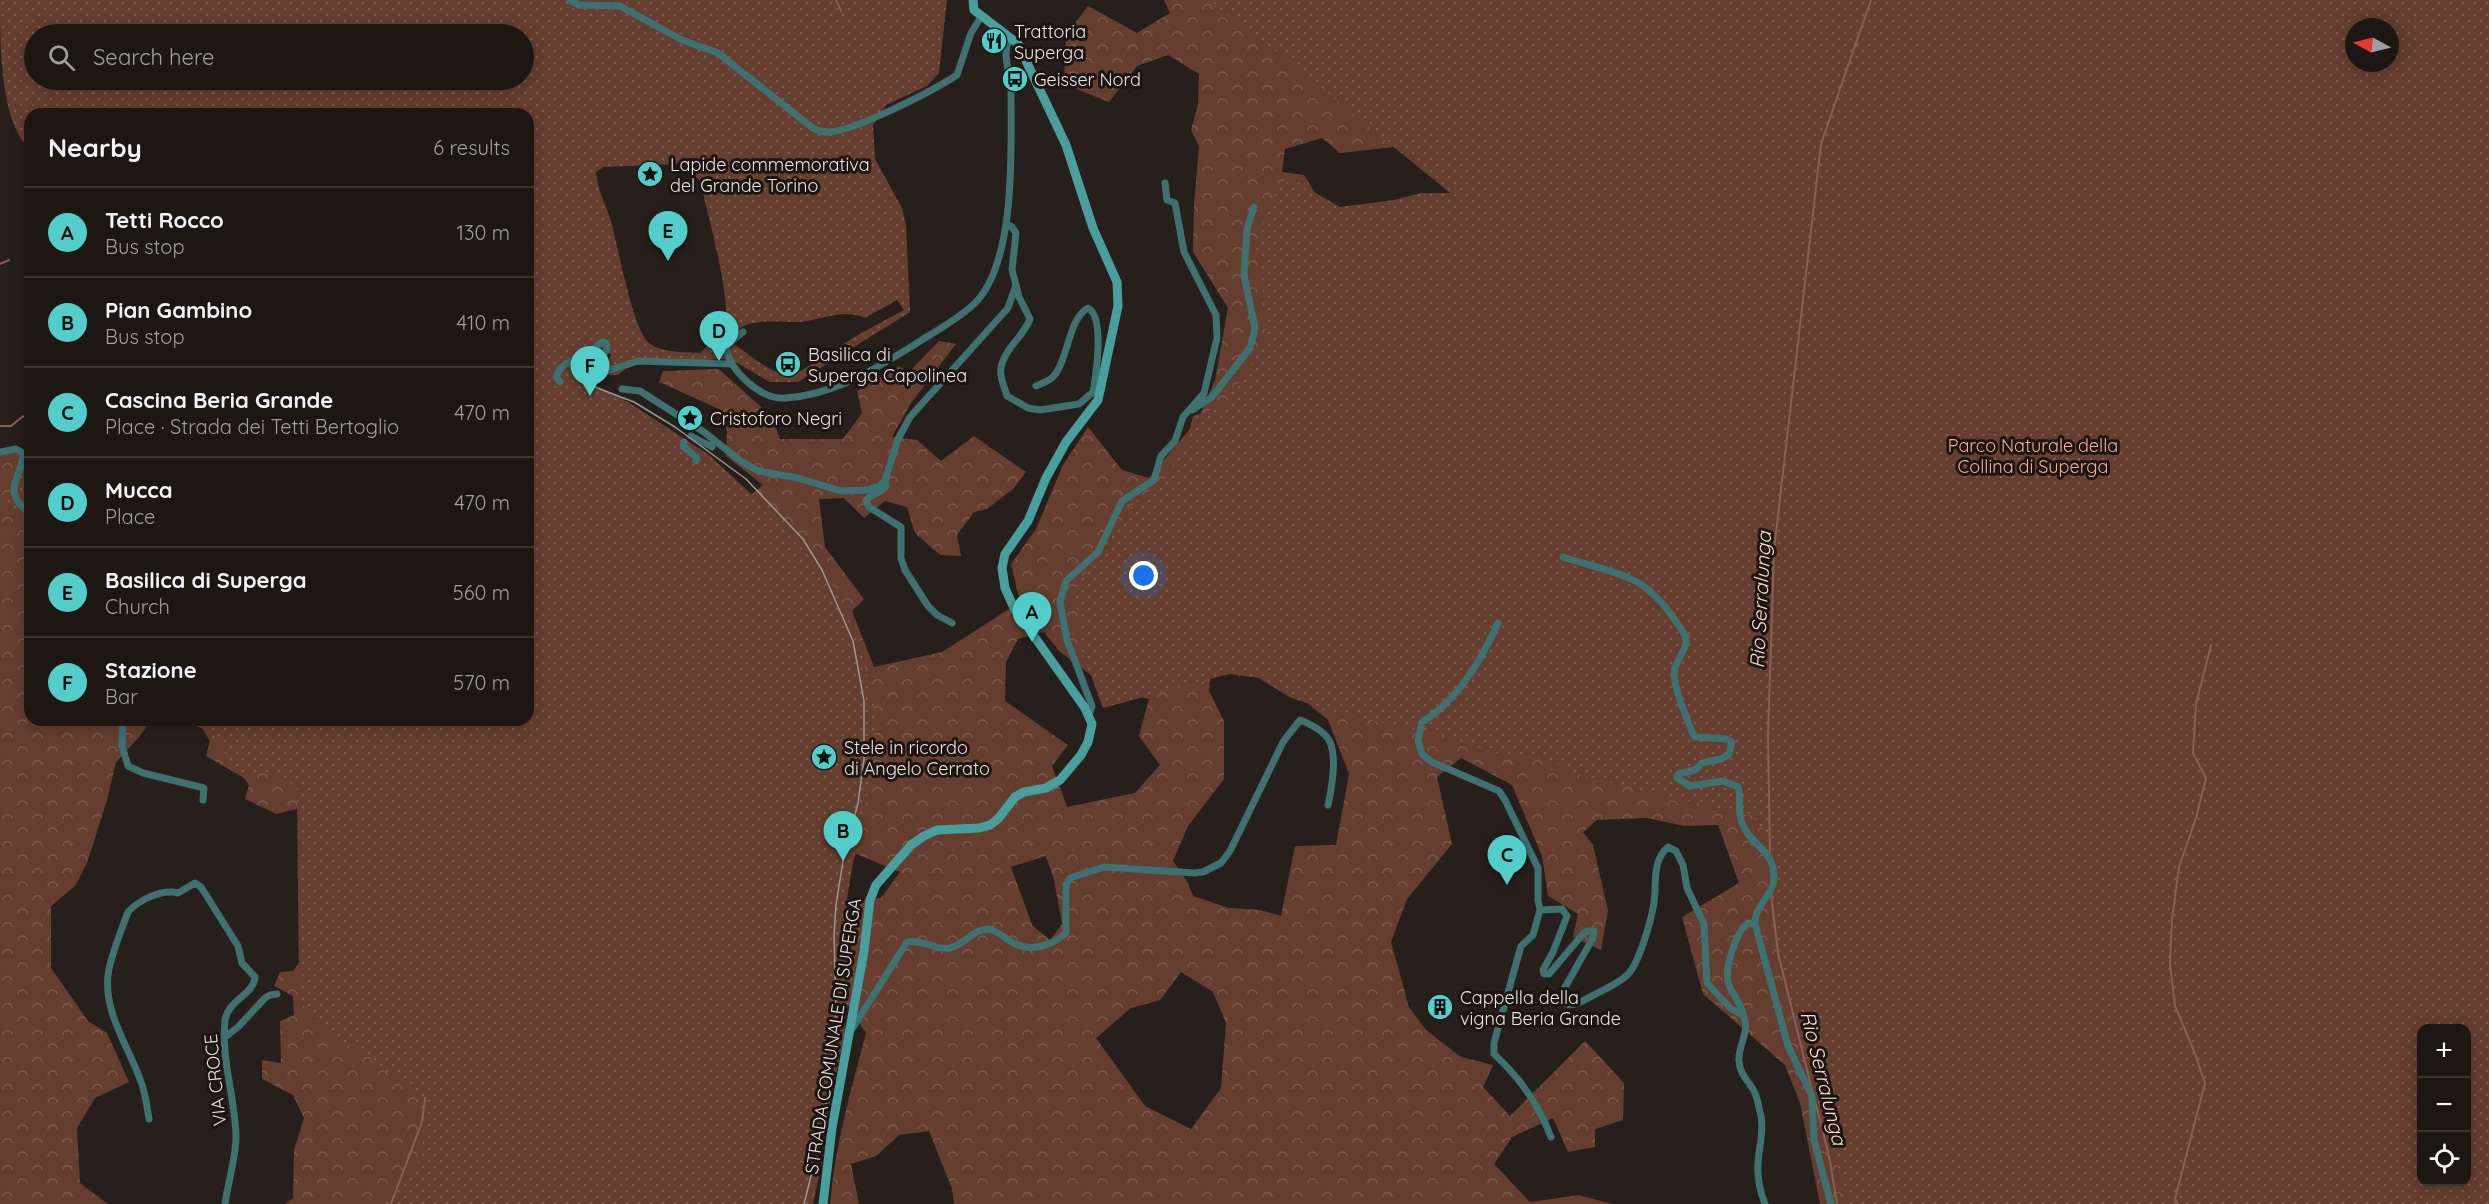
<!DOCTYPE html>
<meta charset="utf-8">
<style>
body{margin:0;font-family:Quicksand,sans-serif;background:#25201d;color:#f1f3f6}
.controls{position:absolute;right:18px;bottom:18px;display:grid;overflow:hidden;border-radius:12px;box-shadow:0 3px 15px #0003}
.controls button{width:54px;height:54px;display:grid;place-items:center;padding:0;border:0;border-bottom:2px solid #3b3634;background:#1d1714;color:#f1f3f6;font:30px sans-serif}
.compass{position:absolute;left:2345px;top:18px;width:54px;height:54px;border-radius:50%;background:#1d1714;box-shadow:0 3px 15px #0003;rotate:277deg}
.you{position:absolute;left:1144px;top:576px;width:21px;height:21px;margin:-15px;border:4px solid #fff;border-radius:50%;background:#1a73e8;box-shadow:0 0 0 9px #1a73e833}
.badge{display:grid;place-items:center;width:39px;height:39px;border-radius:50%;background:#53cdca;color:#111;font-size:20px;font-weight:700}
.pin{position:absolute;translate:-50% -50px;filter:drop-shadow(0 2px 3px #0008)}
.pin::after{content:'';position:absolute;top:32px;width:21px;height:18px;background:inherit;clip-path:polygon(0 0,100% 0,50% 100%)}
.list{margin:0;padding:0;list-style:none}
h2{display:flex;justify-content:space-between;align-items:center;height:78px;margin:0;padding:0 24px;font-size:26px}
h2 small{font-size:20px;font-weight:400;color:#a09fa0}
.list li{display:grid;grid-template-columns:39px 1fr auto;gap:18px;align-items:center;box-sizing:border-box;height:90px;padding:0 24px;border-top:2px solid #3b3634}
.list b{display:block;font-size:22px;white-space:nowrap}
.list p{margin:0;font-size:20px;white-space:nowrap;color:#a09fa0}
.list em{font-size:20px;font-style:normal;color:#a09fa0}
.icon{flex:none;width:33px;height:33px;fill:none;stroke:currentColor;stroke-width:2;stroke-linecap:round;stroke-linejoin:round}
.map{position:relative;flex:none;width:2489px;height:1204px;overflow:hidden}
.search{position:absolute;background:#1d1714;box-shadow:0 3px 15px #0003;left:24px;top:24px;width:510px;height:66px;display:flex;align-items:center;gap:15px;box-sizing:border-box;padding:0 21px;border-radius:33px;color:#a09fa0;font-size:22px}
.panel{position:absolute;background:#1d1714;box-shadow:0 3px 15px #0003;left:24px;top:108px;width:510px;height:618px;border-radius:18px}
.map>svg:first-child{display:block}
.forest{fill:url(#forest-crowns);fill-rule:evenodd}
.park{fill:url(#park-dots);fill-rule:evenodd}
.lines{fill:none;stroke-linecap:round;stroke-linejoin:round}
.stream{stroke:#8b5f4f;stroke-width:2}
.street{stroke:#3e716f;stroke-width:7}
.secondary{stroke:#489f9d;stroke-width:9}
.tram{stroke:#9c9592;stroke-width:1.5}
.labels{text-anchor:middle;dominant-baseline:central;stroke-width:6;stroke-linejoin:round;paint-order:stroke}
.poi-label{font-size:18px;fill:#e9e3e1;stroke:#1d1512;text-anchor:start}
.park-label{font-size:18px;fill:#f4ad91;stroke:#1d1512}
.street-label{font-size:18px;fill:#e9e3e1;stroke:#1d1512}
.water-label{font-size:20px;font-style:italic;fill:#f8dace;stroke:#1d1512}
</style>
<div class="map">
<svg width="2489" height="1204" viewBox="0 0 2489 1204">
<defs>
<pattern id="forest-crowns" width="20" height="18" patternUnits="userSpaceOnUse" patternTransform="scale(1.5)"><rect width="20" height="18" fill="#653e2f"/><path d="M2 6a3 3 0 1 1 6 0M12 15a3 3 0 1 1 6 0" fill="none" stroke="#7b5a4d"/></pattern>
<pattern id="park-dots" width="8" height="8" patternUnits="userSpaceOnUse" patternTransform="scale(1.5)"><rect width="8" height="8" fill="#653e2f"/><path d="M2 2h.1M6 6h.1" fill="none" stroke="#7b5a4d" stroke-width="1.8" stroke-linecap="round"/></pattern>
</defs>
<rect width="100%" height="100%" fill="#271f1b"/>
<path class="forest" d="M1164,0H2489V1204H1820L1800,1103L1785,1065L1703,994L1682,917L1739,883L1718,825L1684,826L1647,818L1597,820L1583,832L1593,845L1608,911L1601,950L1573,937L1578,914L1548,896L1542,856L1512,785L1461,758L1437,777L1452,844L1407,899L1391,942L1409,1007L1426,1030L1461,1057L1493,1065L1483,1087L1510,1116L1585,1041L1624,1083L1623,1120L1595,1129V1147L1568,1152L1553,1118L1512,1137L1494,1164L1530,1202L1579,1195L1612,1204H954L952,1189L929,1131L899,1135L876,1156L851,1164L859,1204H830C835,1145 851,1090 866,1033L848,1006L830,1048L818,1106L820,1171L813,1204H285L293,1198L294,1150L304,1118L293,1095L262,1079V1060L281,1063L280,1021L294,1015L293,996L274,986L280,972L293,971L309,949L308,806L276,814L245,799L249,785L244,778L206,756L210,741L202,728L177,720H528L730,512L763,485L726,456L727,432L719,409L659,382L663,371L719,369L772,417L780,439H843L862,413L857,391L899,366L909,372L939,341L956,344L911,403L892,437L917,440L941,461L974,436L1026,472L1013,489L987,509L974,512L957,535L961,556L940,555L915,533L907,507L885,501L864,518L844,498L819,499L825,547L864,599L852,611L874,667L942,652L1020,602L1011,564L1036,529L1063,465L1088,427L1122,470L1149,478L1198,419L1215,380L1228,308L1193,252L1194,205L1199,146L1191,130L1198,104L1199,74L1168,55L1137,66L1109,102L1064,84L1066,35L1088,6L1137,33L1170,13ZM2354,27H2390V63H2354ZM1322,138L1340,153L1403,146L1550,214L1329,216L1304,175L1282,172L1285,149ZM1044,632L1059,651L1111,690L1149,699L1139,736L1160,765L1135,793L1067,807L1052,766L1068,745L1005,701L1006,662L1018,639ZM1263,667L1328,720L1349,774L1336,845L1295,846L1281,916L1260,910L1229,908L1193,896L1187,881L1173,861L1188,826L1224,779V721L1209,691L1211,669ZM835,845L900,872L881,898L854,900L814,895ZM1046,856L1054,880L1062,924L1050,940L1032,925L1011,867ZM1181,972L1213,992L1226,1023L1221,1088L1191,1129L1145,1106L1096,1038L1131,1008L1160,1000ZM2422,1028H2466V1182H2422Z
M16,452L30,456V720H151L139,737L116,762L107,800L87,863L75,886L51,906V968L88,1021L107,1033L129,1082L95,1098L77,1128L80,1183L108,1204H0V455Z"/>
<path class="park" d="M0,0H947L939,73L927,86L886,105L873,125L875,159L902,208L906,225L910,312L798,382H770L737,363L724,359L632,364L618,375H605L604,370L611,355L602,348L595,356L587,374L595,385L622,398L709,455L774,515L832,584L859,641L874,706L875,758L851,874L843,924L842,958L845,1032L808,1204H379C392,1193 419,1167 422,1150C427,1128 418,1102 410,1082L378,1068L365,1051L339,1042L299,1001L297,787L272,772L236,773L230,767L224,751L205,723L190,720H528V114H30V149C0,123 0,43 0,0ZM34,34H524V80H34ZM677,164L700,180C706,208 731,297 725,320C721,334 710,343 700,353C685,352 663,353 650,344C633,333 618,245 611,221C606,205 597,189 596,172L603,167ZM897,300L904,310L856,336L799,372C775,380 753,357 734,344C730,314 783,323 800,322C822,320 844,308 865,318Z
M1207,0H2489V1204H1849L1834,1154L1830,1116L1820,1075L1802,1046L1780,954L1771,911L1769,838L1753,816L1586,777L1544,759L1509,757L1444,736L1339,713L1291,698L1259,678L1229,674L1103,708L1081,649L1075,588L1134,503L1170,475L1176,459L1186,445L1193,416L1223,406L1265,343L1266,312L1256,246L1270,202L1287,176L1340,207L1394,200L1421,193H1450L1289,61ZM2354,27H2390V63H2354ZM2422,1028H2466V1182H2422Z
M30,456V514L3,506Z"/>
<g class="lines">
<path class="stream" d="M836,0L841,11
M0,264L9,260
M0,426H11L22,417L30,414
M1770,855L1768,736L1774,550L1821,144L1871,0
M1771,893L1778,953L1812,1090
M1815,1101L1829,1156L1837,1204
M391,1204L422,1122L425,1098
M2178,1204L2175,1199L2205,1083L2194,1051L2175,1006L2170,964L2172,919L2179,867L2196,818L2206,778L2193,753L2196,704L2211,645"/>
<path class="street" d="M569,0L579,5L620,6L682,40L718,53L805,122C812,127 817,132 826,132C850,134 934,90 957,75L971,33L981,17
M1016,285L1019,297L1030,319C1024,336 1004,349 1001,368C999,377 1005,388 1007,396L1028,408L1040,410L1079,404L1093,392L1101,390
M743,332L727,345L726,348C730,371 761,400 785,398C834,395 873,370 914,345C934,332 957,320 974,304C1017,263 1011,145 1011,88C1010,73 1001,52 1010,39
M560,382L556,377C560,364 571,361 582,356C589,352 596,346 603,342L606,343L607,349L596,368L601,373L638,361L732,364
M1036,386C1041,384 1049,381 1053,377C1069,359 1068,319 1088,308C1105,317 1096,375 1093,392
M622,389L640,391L704,432L742,462L758,471L798,478L841,491L867,490L880,486L885,480L898,439L910,417L1008,308L1016,285L1012,270L1016,233L1012,227L1006,224
M1192,410L1212,397L1250,348L1255,329L1244,275L1245,258L1247,229L1254,207
M691,436L712,447L714,440
M684,442L683,446L697,458L696,461
M0,452L16,449L23,453C21,484 0,488 30,514
M885,480L886,486C881,494 869,494 866,501L869,507L901,527V558L905,570L928,606L937,615L952,623
M1563,557C1586,565 1616,570 1637,582C1658,594 1674,617 1686,637C1687,650 1678,657 1675,668C1671,683 1686,716 1692,732L1695,737L1727,739L1732,742L1729,754L1721,759L1702,763L1695,770L1678,774L1677,778L1690,786L1723,781L1738,787C1742,799 1737,812 1742,823C1751,847 1774,849 1774,877C1775,894 1754,905 1755,924L1788,1046L1812,1096L1814,1140L1831,1204
M1498,623C1481,661 1457,701 1422,722L1418,740L1422,754L1432,762L1499,791L1505,800L1538,868V900L1540,910
M1089,716L1092,706L1067,640L1060,602L1066,581L1098,552L1122,501L1154,480L1161,456L1175,441L1183,417L1204,393L1217,338L1216,315L1184,252L1175,203L1167,200L1165,183
M123,720L122,746L128,766L143,773L204,788L203,800
M1743,1015C1751,1030 1738,1045 1739,1060C1739,1075 1750,1082 1755,1093C1758,1100 1759,1109 1761,1116C1764,1132 1759,1147 1758,1163C1757,1176 1760,1191 1765,1204
M852,1029L907,942C921,938 935,951 950,948C965,944 973,929 989,929C999,932 1006,939 1015,944C1032,952 1053,945 1066,933V885L1070,878L1104,867L1195,873L1203,872L1221,863L1230,851L1283,742L1300,720C1310,724 1325,731 1330,742C1337,759 1332,787 1328,805
M225,1037L238,1027L265,998L270,995L277,994
M149,1119C147,1106 145,1091 140,1079C127,1044 101,1008 109,969C113,950 121,931 128,912C140,899 162,889 178,893L195,883L201,887L238,946L242,963L255,977C254,995 227,1000 225,1021C221,1059 235,1098 236,1136C236,1158 228,1182 225,1204
M1551,1137C1539,1105 1519,1077 1494,1054V1043L1521,946L1533,935L1540,910L1562,909L1567,916L1553,952L1543,970L1544,974H1549L1583,934L1587,931H1594L1593,938L1560,996L1561,1001C1570,1009 1581,1002 1590,997C1602,990 1621,983 1629,973C1639,962 1650,924 1653,908C1658,889 1650,862 1668,847L1676,851L1683,865L1687,888L1704,924L1707,983L1730,1008L1743,1015C1740,1001 1734,997 1729,985C1723,970 1736,932 1748,923L1755,924"/>
<path class="secondary" d="M823,1204L832,1128L864,951L870,900L876,885L911,845L924,836L937,830L979,828L990,825L998,819L1015,797L1024,792L1046,788L1060,780L1081,755L1088,742L1092,724L1085,708L1014,608L1005,588L1002,568L1005,554L1028,521L1046,478L1066,442L1098,400L1118,306L1117,282L1093,228L1066,145L1018,44L974,10L973,0"/>
<path class="tram" d="M579,381L634,402L675,427L746,479L803,539L822,570L853,641L864,701V760L858,803L843,861L836,905L834,935L836,1009L831,1071L821,1136L804,1204"/>
</g>
<defs>
<g id="restaurant-disc" transform="scale(1.35)"><circle r="9.5" fill="#53cdca" stroke="#1d1512"/><path d="M-5-6h1v4h1v-4h1v4h1v-4h1v5L-1.5 .5V6h-2V.5L-5-1ZM5-6V6H3V1.5H1.5Q1.5-4 5-6Z" fill="#111"/></g>
<g id="bus-disc" transform="scale(1.35)"><circle r="9.5" fill="#53cdca" stroke="#1d1512"/><path d="M-5-6H5V4H4V6H2V4H-2V6H-4V4H-5ZM-3.5-4V0h7V-4ZM-3.5 1.2v1.5H-2V1.2ZM2 1.2v1.5H3.5V1.2Z" fill="#111"/></g>
<g id="sight-disc" transform="scale(1.35)"><circle r="9.5" fill="#53cdca" stroke="#1d1512"/><path d="M0-6L1.8-2.2L6-1.7L2.9 1.2L3.7 5.4L0 3.3L-3.7 5.4L-2.9 1.2L-6-1.7L-1.8-2.2Z" fill="#111"/></g>
<g id="building-disc" transform="scale(1.35)"><circle r="9.5" fill="#53cdca" stroke="#1d1512"/><path d="M-4-6H4V6H1V3H-1V6H-4ZM-2.5-4.3h1.7v1.8h-1.7ZM.8-4.3h1.7v1.8H.8ZM-2.5-1h1.7V.8h-1.7ZM.8-1h1.7V.8H.8Z" fill="#111"/></g>
</defs>
<g fill-rule="evenodd">
<use href="#restaurant-disc" x="994" y="41"/>
<use href="#bus-disc" x="1015" y="79"/>
<use href="#sight-disc" x="650" y="174"/>
<use href="#bus-disc" x="788" y="364"/>
<use href="#sight-disc" x="690" y="418"/>
<use href="#sight-disc" x="824" y="757"/>
<use href="#building-disc" x="1440" y="1007"/>
</g>
<g class="labels">
<g class="poi-label">
<text x="1014" y="31">Trattoria<tspan x="1014" dy="21">Superga</tspan></text>
<text x="1034" y="79">Geisser Nord</text>
<text x="670" y="164">Lapide commemorativa<tspan x="670" dy="21">del Grande Torino</tspan></text>
<text x="808" y="354">Basilica di<tspan x="808" dy="21">Superga Capolinea</tspan></text>
<text x="710" y="418">Cristoforo Negri</text>
<text x="844" y="747">Stele in ricordo<tspan x="844" dy="21">di Angelo Cerrato</tspan></text>
<text x="1460" y="997">Cappella della<tspan x="1460" dy="21">vigna Beria Grande</tspan></text>
</g>
<g class="park-label">
<text x="2033" y="445">Parco Naturale della<tspan x="2033" dy="21">Collina di Superga</tspan></text>
</g>
<g class="street-label">
<text transform="translate(833 1036) rotate(-81)">STRADA COMUNALE DI SUPERGA</text>
<text transform="translate(215 1080) rotate(-96)">VIA CROCE</text>
</g>
<g class="water-label">
<text transform="translate(1760 600) rotate(-87)">Rio Serralunga</text>
<text transform="translate(1824 1078) rotate(76)">Rio Serralunga</text>
</g>
</g>
</svg>
<div class="controls">
<button>+</button>
<button>−</button>
<button><svg class="icon" aria-label="locate" viewBox="0 0 24 24"><circle cx="12" cy="12" r="6"/><path d="M12 2v4M12 18v4M2 12h4M18 12h4"/></svg></button>
</div>
<svg class="compass" viewBox="-18 -18 36 36"><path d="M0-13l5 13h-10z" fill="#e53935"/><path d="M0 13l5-13h-10z" fill="#a09fa0"/></svg>
<div class="you"></div>
<div class="pin badge" style="left:1032px;top:642px">A</div>
<div class="pin badge" style="left:843px;top:861px">B</div>
<div class="pin badge" style="left:1507px;top:885px">C</div>
<div class="pin badge" style="left:719px;top:361px">D</div>
<div class="pin badge" style="left:668px;top:261px">E</div>
<div class="pin badge" style="left:590px;top:396px">F</div>
<div class="search"><svg class="icon" aria-label="search" viewBox="0 0 24 24"><circle cx="10" cy="10" r="6"/><path d="M15 15l6 6"/></svg>Search here</div>
<section class="panel">
<h2>Nearby<small>6 results</small></h2>
<ul class="list">
<li><span class="badge">A</span><div><b>Tetti Rocco</b><p>Bus stop</p></div><em>130 m</em></li>
<li><span class="badge">B</span><div><b>Pian Gambino</b><p>Bus stop</p></div><em>410 m</em></li>
<li><span class="badge">C</span><div><b>Cascina Beria Grande</b><p>Place · Strada dei Tetti Bertoglio</p></div><em>470 m</em></li>
<li><span class="badge">D</span><div><b>Mucca</b><p>Place</p></div><em>470 m</em></li>
<li><span class="badge">E</span><div><b>Basilica di Superga</b><p>Church</p></div><em>560 m</em></li>
<li><span class="badge">F</span><div><b>Stazione</b><p>Bar</p></div><em>570 m</em></li>
</ul>
</section>
</div>
